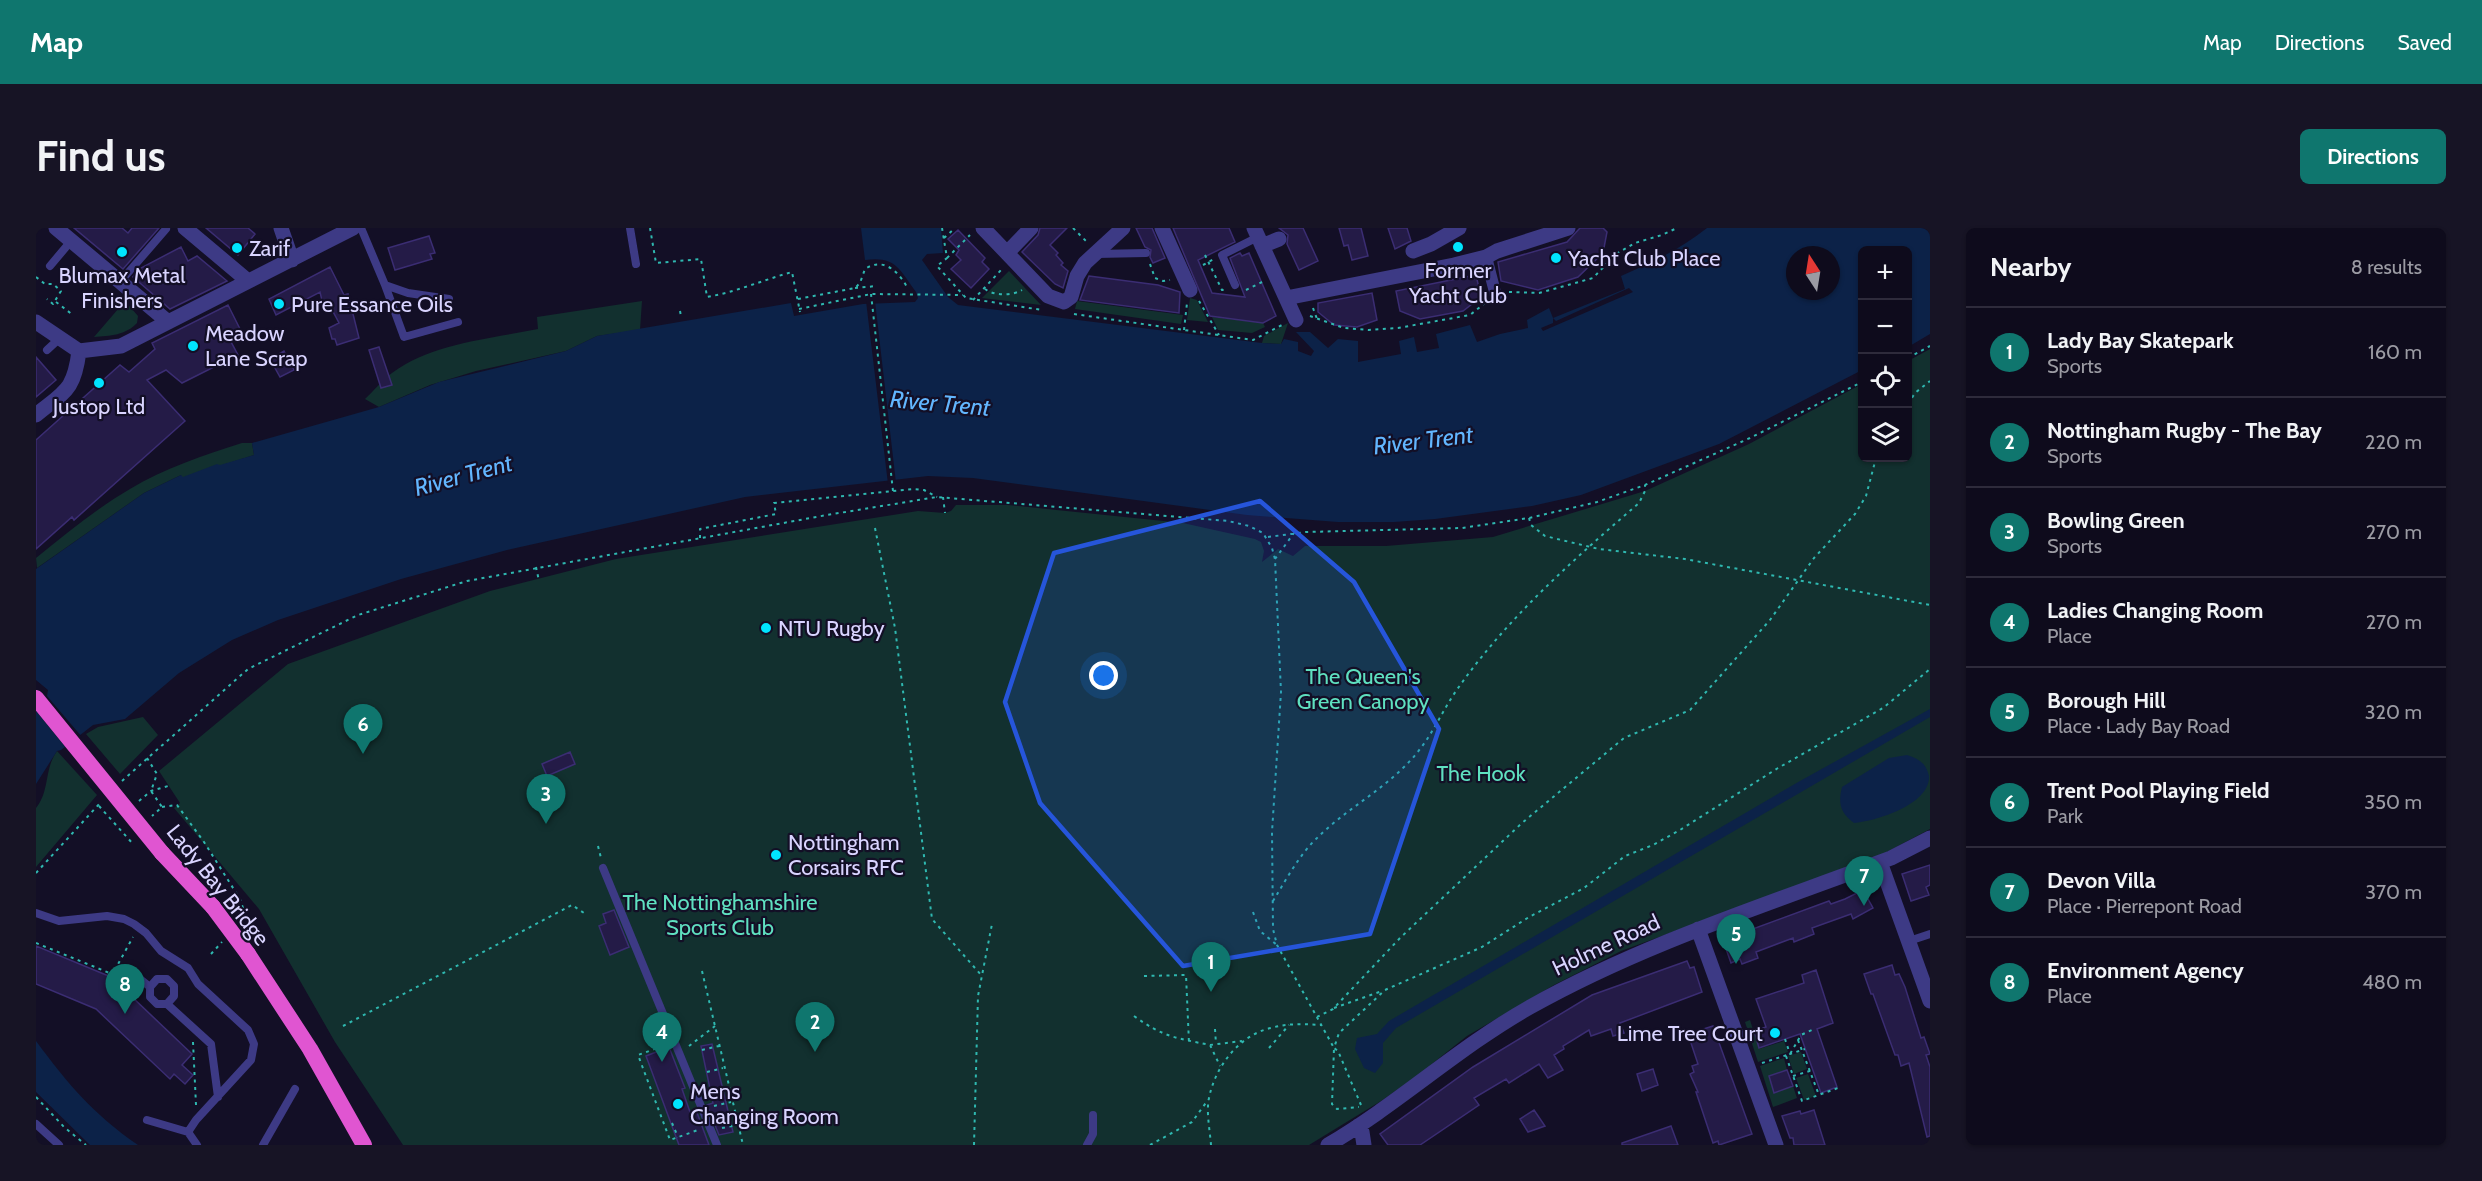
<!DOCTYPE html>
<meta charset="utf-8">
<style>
body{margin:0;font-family:Cabin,sans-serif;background:#171425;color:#f1f3f6}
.controls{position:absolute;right:18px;top:18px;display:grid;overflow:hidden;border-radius:9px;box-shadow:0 2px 4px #0004}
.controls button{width:54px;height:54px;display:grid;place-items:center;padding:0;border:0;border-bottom:2px solid #2e2b3b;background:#0e0b1c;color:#f1f3f6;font:30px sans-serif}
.compass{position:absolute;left:1750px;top:18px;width:54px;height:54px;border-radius:50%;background:#0e0b1c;box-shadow:0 2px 4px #0004;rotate:348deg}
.you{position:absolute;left:1068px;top:448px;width:21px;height:21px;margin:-15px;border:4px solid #fff;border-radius:50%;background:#1a73e8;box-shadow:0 0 0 9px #1a73e833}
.badge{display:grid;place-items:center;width:39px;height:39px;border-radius:50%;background:#0f766e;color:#fff;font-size:20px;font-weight:700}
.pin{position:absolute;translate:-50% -50px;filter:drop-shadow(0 2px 3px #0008)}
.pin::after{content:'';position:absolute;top:32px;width:21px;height:18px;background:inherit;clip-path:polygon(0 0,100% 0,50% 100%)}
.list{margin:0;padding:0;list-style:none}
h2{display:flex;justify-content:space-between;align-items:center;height:78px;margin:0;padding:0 24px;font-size:26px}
h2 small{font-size:20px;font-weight:400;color:#9b9ba3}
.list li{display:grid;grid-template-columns:39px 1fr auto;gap:18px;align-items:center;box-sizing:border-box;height:90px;padding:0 24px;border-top:2px solid #2e2b3b}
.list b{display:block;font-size:22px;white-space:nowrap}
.list p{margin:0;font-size:20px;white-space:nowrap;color:#9b9ba3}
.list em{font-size:20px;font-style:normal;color:#9b9ba3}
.icon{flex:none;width:33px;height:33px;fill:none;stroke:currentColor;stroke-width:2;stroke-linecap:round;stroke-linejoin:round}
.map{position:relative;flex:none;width:1894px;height:917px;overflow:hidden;border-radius:9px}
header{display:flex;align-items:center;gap:36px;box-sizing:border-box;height:84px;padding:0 30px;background:#0f766e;color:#fff}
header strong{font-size:28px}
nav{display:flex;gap:33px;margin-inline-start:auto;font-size:21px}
.intro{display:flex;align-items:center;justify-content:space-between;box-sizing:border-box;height:144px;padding:0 36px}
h1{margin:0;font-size:42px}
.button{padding:15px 27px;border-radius:9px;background:#0f766e;color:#fff;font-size:21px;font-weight:700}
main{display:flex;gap:36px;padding:0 36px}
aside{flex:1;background:#0e0b1c;border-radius:9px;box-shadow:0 2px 4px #0004}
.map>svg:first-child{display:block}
.green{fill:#12302f}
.water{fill:#0c2248;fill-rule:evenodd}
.pier{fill:#130f26}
.building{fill:#241b47;stroke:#3b2d73;stroke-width:1.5}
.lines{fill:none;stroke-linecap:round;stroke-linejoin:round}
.path{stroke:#2fb8b0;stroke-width:2;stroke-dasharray:3 4.5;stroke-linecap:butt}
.service{stroke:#3d3a85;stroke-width:8}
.pedestrian{stroke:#3d3a85;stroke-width:12}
.minor{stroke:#3d3a85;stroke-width:15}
.trunk{stroke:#e055d1;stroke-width:16}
.trunk-bridge{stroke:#e055d1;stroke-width:16}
.marked{fill:#2655da;fill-opacity:0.2;stroke:#2655da;stroke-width:4.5;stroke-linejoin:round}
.poi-dot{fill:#00e5ff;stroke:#130f26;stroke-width:2}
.labels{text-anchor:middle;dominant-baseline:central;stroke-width:4.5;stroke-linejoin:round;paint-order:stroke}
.poi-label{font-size:22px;fill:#d9d4ff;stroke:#130f26;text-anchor:start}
.park-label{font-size:22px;fill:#5fe0c0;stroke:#130f26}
.street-label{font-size:22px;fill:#d9d4ff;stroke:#130f26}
.water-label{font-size:24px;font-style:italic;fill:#62b6ff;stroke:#130f26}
</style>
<header>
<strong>Map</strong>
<nav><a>Map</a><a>Directions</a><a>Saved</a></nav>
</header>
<div class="intro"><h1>Find us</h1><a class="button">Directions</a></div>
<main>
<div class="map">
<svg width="1894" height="917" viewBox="0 0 1894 917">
<rect width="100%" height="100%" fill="#130f26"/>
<path class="green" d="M973,43L1005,77L946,70Z
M1154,70L1161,72L1172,94L1151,92Z
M89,73L102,88L101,95C90,107 74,108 58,109Z
M606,73L604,102L561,108L530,123L440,143L394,157L343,179L329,171C338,163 346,152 356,145C396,115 454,111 502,101L501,89Z
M1041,73L1147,87L1145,96L1039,81Z
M1176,89L1227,95L1229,99L1216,105L1182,102Z
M1252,95L1245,116L1226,115L1228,108Z
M1894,121V601L1843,628L1585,723L1518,757L1431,808L1382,847L1345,873L1273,917H367L299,814L223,681L138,580L144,575L123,543L252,436L454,363L580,331L882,283L909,285L915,283L920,277H972L1147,295L1219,311L1225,314L1228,323L1226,334L1242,321L1257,328L1269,318H1350L1457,309L1609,263L1713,216L1826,156V230H1872V133Z
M206,215H216L218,227L146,250L145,247L108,265L1,340L0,330C30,306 61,280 94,261C128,240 169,227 206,215Z
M107,489L122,507L84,546L50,506L62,499Z
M21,523L61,567L0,639V580C14,563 8,541 21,523Z
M1714,792L1723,821L1748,813L1752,824L1722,834L1709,794Z
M1765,824L1771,841L1758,846L1752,828Z
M1748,830L1751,842L1733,848L1739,864L1757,858L1761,870L1737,879L1724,838Z
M1772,846L1780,868L1768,872L1760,850Z"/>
<path class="water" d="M825,0H905L907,25L891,26L886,32L912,69L922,77L1226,115L1245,116L1248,111L1262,114V123L1275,128L1278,123L1260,104H1274L1292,120L1302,111L1322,113V134L1365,126L1363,113L1378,109L1381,124L1403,120L1400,106L1434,97L1441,114L1464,106L1492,100L1491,92L1513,80L1517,90L1589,61L1585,48C1615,35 1645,21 1671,0H1894V106L1872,119V22H1826V142L1683,216L1545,267L1496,278L1399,291L1358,294H1302L1211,287L937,250L892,248L709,269L471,322L365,351L242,392L196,412L143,445L89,491L57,497L25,522L21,523L0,556V341L108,265L145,247L147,249L181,236L184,237L218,227L216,215L343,179L403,154L530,123L561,108L755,75L758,88L827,76L879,74L882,70L880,64C863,41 860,28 829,32ZM1759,27H1795V63H1759Z
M1894,481V489L1360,800L1347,815V835L1339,845L1328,840L1319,821L1321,810L1341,806L1353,793L1764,553Z
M1871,527C1883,531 1890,535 1893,548C1894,577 1840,593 1818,595C1804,585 1802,575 1806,559L1853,530Z
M0,813C32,856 57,886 102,917H54L0,864Z"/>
<path class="pier" d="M1593,60L1597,64L1507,103L1505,100L1517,95V90L1520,93Z
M830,73H839L860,255L852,256Z
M0,452L12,462L11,468L46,509L31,521L0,483Z"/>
<path class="building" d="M38,0H86L92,5L96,0H123L87,41Z
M170,0H212L219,6L202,27Z
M1004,0H1031L1014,17L1022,25L1020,27L1027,35L1025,37L1032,43L1027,60L1019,56L986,24L1002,7Z
M1100,0H1116L1129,30L1117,35L1114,29L1115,22L1109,19Z
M1137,0H1193L1199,14L1162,32L1176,65L1209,69L1194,30L1204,25L1206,28L1213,25L1240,88L1227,95L1174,88Z
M1243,0H1267L1282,33L1263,42L1251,16L1252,7Z
M1303,0H1325L1332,28L1316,32L1312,17L1308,18Z
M1352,0H1371L1375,13L1359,21Z
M1544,0H1567L1571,4L1567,25L1542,49L1502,62L1465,53L1462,34L1531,14Z
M922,2L949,30L946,34L953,41L935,60L915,41L925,32L920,27L923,22L912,11Z
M393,8L399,25L394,26L396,31L359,42L352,20Z
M145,19L152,33L161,28L191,53L134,81L97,49L103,41Z
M294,39L308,67L312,66L323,110L301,117L299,111H296L293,100L303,95L294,78L288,81L284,64L240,87L233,71Z
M1440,47L1445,69L1427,83L1384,91L1364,83L1360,63Z
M1053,48L1122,57L1144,64L1143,85L1044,72Z
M1336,65L1341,92L1321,99L1298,97L1282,84V75Z
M192,77L205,103L193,110L202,127L146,155L130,142L111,152L149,193L38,292L36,289L0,321V212L84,137L93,144L119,121L116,115Z
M343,119L356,157L345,160L333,122Z
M248,123L258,142L244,149L234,131Z
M0,129L20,152L0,169Z
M534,524L539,536L511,548L506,536Z
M1894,637V657L1890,659L1893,667L1875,673L1866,646Z
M1827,662L1837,680L1817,691L1815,686L1776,700L1778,706L1758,714L1757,710L1720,724L1722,730L1706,736L1704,731L1695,735L1689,718L1697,715L1695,709L1793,673L1795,676L1809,671Z
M578,682L593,719L574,727L563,698L570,695L567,686Z
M0,718L75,749L156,826L146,837L157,847L149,856L138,846L134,851L60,781L0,756Z
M1651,733L1654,740L1658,739L1666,764L1584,795L1588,805L1577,808L1575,801L1555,808L1553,802L1527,818L1528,821L1518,827L1527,842L1512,850L1503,836L1473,855L1470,851L1438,870L1443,877L1384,917H1352L1344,906L1437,839L1556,767Z
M1856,737L1859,747L1863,746L1869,759L1885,810L1888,809L1894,826L1890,827L1894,839V908L1891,909L1873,835L1865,838L1862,827H1859L1837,766H1835L1828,746Z
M1780,742L1797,795L1781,801L1801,859L1785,865L1764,806L1723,820L1718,803L1730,799L1720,771L1768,755L1766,747Z
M1677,798L1716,906L1683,917L1682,913L1677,915L1660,864H1662L1654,846L1658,844L1656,838L1662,836L1652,806Z
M676,816L697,904L683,907L671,877L677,875L665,818Z
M633,819L649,860L646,861L654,884L660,882L673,917H643L610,828Z
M1617,841L1622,857L1606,863L1601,846Z
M1751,842L1757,858L1738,865L1733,848Z
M1498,882L1509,898L1492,904L1484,891Z
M1778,882L1789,917H1758L1757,910H1754L1746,888L1764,883L1765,886Z
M1635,898L1642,917H1586V915Z"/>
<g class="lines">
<path class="path" d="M614,0L620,35L665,31L671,69C700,64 727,52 756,44L764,84
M906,0L911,30L901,38L930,70L1006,82
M1037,0L1051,14
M908,10L919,0
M1169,27L1186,62H1189
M911,30L934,7
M1114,36L1119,50L1127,53L1134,52
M1167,37L1178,31
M0,49L9,56H17L25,63L17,76L11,71
M819,60L841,58
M949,61C958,68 976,68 986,62
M1210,62L1226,54
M1473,64L1503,65L1557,50L1580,26L1599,15L1626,7L1641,0
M835,66L857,263
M762,71L819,60L824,55L829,41C848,28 864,45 872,61
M937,72L966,41
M1163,73L1183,107
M20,74L37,87
M1277,80L1281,91
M763,81L835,66L927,67
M644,83L645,88
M1038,86L1217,112L1246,97
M1274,88L1308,100L1333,102L1362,100L1434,87L1449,75
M1148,102L1151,75
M1872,130L1894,118
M1872,176L1879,165L1894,153
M907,269L909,285
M1493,290L1495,297L1509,308L1563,321L1649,331L1894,377
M839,300L859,400L896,691L946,748
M1232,309L1270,304L1426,300L1493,290L1561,274L1609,257L1714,210L1826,154
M664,310V301L740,286L738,275L878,261L888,262L901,269
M1239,331L1258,305
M500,339L503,353
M111,530L121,546L115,563L126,579L116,588
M86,553L212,441L322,387L431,353L791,287L901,269L1192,293L1213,298L1227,305L1236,320L1239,331L1245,464L1236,604L1237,701L1241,717L1298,820L1296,876L1301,881L1323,879
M103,573L115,563L132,558
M63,578L97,616
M126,579L141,577L168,614L204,671L207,680L206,690
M562,618L565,630
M0,645L65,574
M1237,673C1250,652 1263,627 1281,610C1313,578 1356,558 1384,521C1398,503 1407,482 1420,463C1470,391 1537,332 1603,275L1609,263V257
M1217,684L1224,703L1241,717
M0,715L76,746H87
M175,726L186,714
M666,743L707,917
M1108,748L1150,747L1153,815
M75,749L97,709
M1298,780L1346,763
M1098,788C1127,809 1140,810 1174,817L1184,838
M1281,789L1297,781L1364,710L1486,595L1588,510L1654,482L1734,392L1778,330L1819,286L1830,268L1840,230
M307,798L536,677L548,685
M1179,801L1180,816
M1749,811L1754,826L1769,821
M1762,812L1783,867
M157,814L160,877
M1174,817L1206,813
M627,818L602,827L634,912L662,902
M653,818L679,798
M1233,820L1253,797
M666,822L683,818
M1750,828L1766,873L1802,860
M1726,835L1754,826L1765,807L1778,801
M671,844L687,840
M1757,848L1777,842
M0,869L28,899L50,917
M1325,877L1302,823L1298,820L1303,805L1349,762L1446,719L1493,689L1548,660L1589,628L1617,617L1644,602L1742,540L1847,480L1894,441
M678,878L695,874
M636,895L642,909
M686,900L701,897
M938,917L942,768L956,696
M1114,917L1156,894L1172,872
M1175,917C1174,903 1170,884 1173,870C1179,839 1203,807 1235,800C1252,795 1269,796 1286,797"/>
<path class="service" d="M325,0L349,57L372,65L413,71
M594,0L600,36
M1060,26L1110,25
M14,38L35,13
M84,54L130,1
M349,57L368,109L422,94
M1199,57L1186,27L1222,9
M11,122L24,110
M567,640L681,917
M0,685L23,693L71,688L88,691L98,696L110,705L125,723L152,740L162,756L212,802L218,816L215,832L160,892L152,904L161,917
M1873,713L1894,706
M98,746L114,759V769L121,776H131L175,816L182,869
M114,759L121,751H131L138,758V768L131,776
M111,892L152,904
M0,896L23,917
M227,917L259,861
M1051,917L1057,906V887"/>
<path class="pedestrian" d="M1450,29L1460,68"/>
<path class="minor" d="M20,0L131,93
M149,0L212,53
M245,0L256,32
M947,0L1012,68L1028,74L1035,69L1041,48L1049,35L1087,0
M1126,0L1154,62
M1218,0L1260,92
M1226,18L1243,11
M1377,23L1395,16L1423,0
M971,25L995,0
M1250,70L1418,37L1450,29L1461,23L1532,0
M0,94L43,123
M0,187C29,163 38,163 43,123L85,118L317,0
M1844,634L1894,773
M1662,701L1740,917
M1322,898L1326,904L1328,917
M1292,917C1362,876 1423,819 1494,779C1608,715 1733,676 1855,630L1894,610"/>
<path class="trunk" d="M126,625L177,679
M212,726L274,821L328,917"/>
<path class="trunk-bridge" d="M0,470L126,625
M177,679L212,726"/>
</g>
<path class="marked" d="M1224,273L1318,354L1403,501L1334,706L1147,738L1004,575L969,474L1018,325Z"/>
<g class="poi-dot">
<circle cx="1422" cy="19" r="6"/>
<circle cx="201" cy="20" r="6"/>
<circle cx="86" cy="24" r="6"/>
<circle cx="1520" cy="30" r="6"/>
<circle cx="243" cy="76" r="6"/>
<circle cx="157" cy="118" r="6"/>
<circle cx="63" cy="155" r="6"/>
<circle cx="730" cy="400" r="6"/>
<circle cx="740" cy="627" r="6"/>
<circle cx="1739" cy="805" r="6"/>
<circle cx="642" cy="876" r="6"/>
</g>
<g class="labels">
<g class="poi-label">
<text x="213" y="20">Zarif</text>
<text x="1532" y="30">Yacht Club Place</text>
<text x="1422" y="42" text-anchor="middle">Former<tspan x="1422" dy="25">Yacht Club</tspan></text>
<text x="86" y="47" text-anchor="middle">Blumax Metal<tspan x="86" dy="25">Finishers</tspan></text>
<text x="255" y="76">Pure Essance Oils</text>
<text x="169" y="105">Meadow<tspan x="169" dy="25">Lane Scrap</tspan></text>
<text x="63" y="178" text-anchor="middle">Justop Ltd</text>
<text x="742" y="400">NTU Rugby</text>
<text x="752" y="614">Nottingham<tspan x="752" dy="25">Corsairs RFC</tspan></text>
<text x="1727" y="805" text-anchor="end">Lime Tree Court</text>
<text x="654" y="863">Mens<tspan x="654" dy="25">Changing Room</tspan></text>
</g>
<g class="park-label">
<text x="1327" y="448">The Queen's<tspan x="1327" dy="25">Green Canopy</tspan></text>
<text x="1445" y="545">The Hook</text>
<text x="684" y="674">The Nottinghamshire<tspan x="684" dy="25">Sports Club</tspan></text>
</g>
<g class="street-label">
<text transform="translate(182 657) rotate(51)">Lady Bay Bridge</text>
<text transform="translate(1570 717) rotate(-25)">Holme Road</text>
</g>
<g class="water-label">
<text transform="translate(904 175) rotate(5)">River Trent</text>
<text transform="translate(1387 212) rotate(-7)">River Trent</text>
<text transform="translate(427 247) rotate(-15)">River Trent</text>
</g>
</g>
</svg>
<div class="controls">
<button>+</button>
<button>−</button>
<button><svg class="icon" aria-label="locate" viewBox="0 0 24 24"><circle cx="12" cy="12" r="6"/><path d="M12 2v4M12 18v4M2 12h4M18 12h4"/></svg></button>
<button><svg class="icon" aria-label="layers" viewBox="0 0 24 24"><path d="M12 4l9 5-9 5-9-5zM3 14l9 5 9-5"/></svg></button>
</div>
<svg class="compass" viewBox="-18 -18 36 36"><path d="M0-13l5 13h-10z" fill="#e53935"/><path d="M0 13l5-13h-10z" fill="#9b9ba3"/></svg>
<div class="you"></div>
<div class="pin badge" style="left:1175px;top:764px">1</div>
<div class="pin badge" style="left:779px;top:824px">2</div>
<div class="pin badge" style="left:510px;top:596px">3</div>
<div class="pin badge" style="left:626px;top:834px">4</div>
<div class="pin badge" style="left:1700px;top:736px">5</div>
<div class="pin badge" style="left:327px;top:526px">6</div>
<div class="pin badge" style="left:1828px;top:678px">7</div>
<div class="pin badge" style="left:89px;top:786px">8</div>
</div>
<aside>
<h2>Nearby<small>8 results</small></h2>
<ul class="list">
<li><span class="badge">1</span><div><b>Lady Bay Skatepark</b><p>Sports</p></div><em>160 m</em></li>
<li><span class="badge">2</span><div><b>Nottingham Rugby - The Bay</b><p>Sports</p></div><em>220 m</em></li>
<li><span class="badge">3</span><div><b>Bowling Green</b><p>Sports</p></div><em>270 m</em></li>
<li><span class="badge">4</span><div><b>Ladies Changing Room</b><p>Place</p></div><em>270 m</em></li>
<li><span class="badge">5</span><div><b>Borough Hill</b><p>Place · Lady Bay Road</p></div><em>320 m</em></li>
<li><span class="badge">6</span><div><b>Trent Pool Playing Field</b><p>Park</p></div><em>350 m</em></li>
<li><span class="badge">7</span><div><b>Devon Villa</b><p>Place · Pierrepont Road</p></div><em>370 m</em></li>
<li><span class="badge">8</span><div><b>Environment Agency</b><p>Place</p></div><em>480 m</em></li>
</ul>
</aside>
</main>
